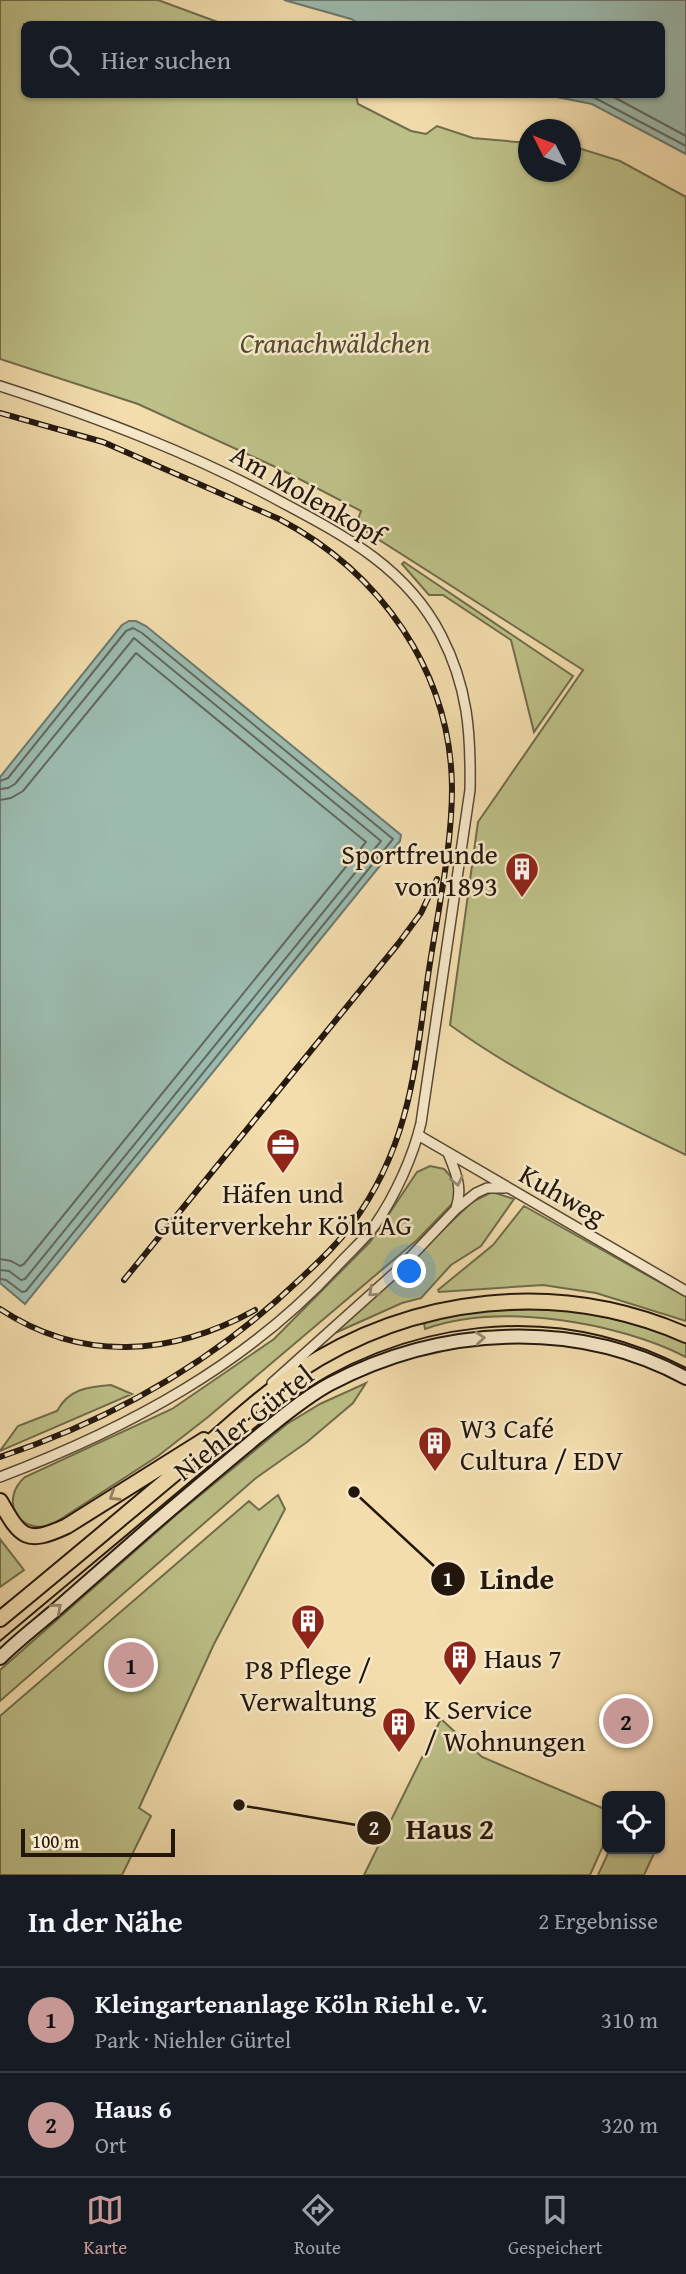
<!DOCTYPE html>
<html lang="de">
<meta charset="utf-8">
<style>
body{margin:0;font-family:"Gentium Book Plus",serif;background:#20242c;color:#f1f3f6}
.controls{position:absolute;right:21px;bottom:21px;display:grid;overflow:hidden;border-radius:10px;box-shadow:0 2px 5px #0004}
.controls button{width:63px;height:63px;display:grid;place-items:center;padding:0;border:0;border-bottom:2px solid #363941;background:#171b24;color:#f1f3f6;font:35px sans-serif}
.compass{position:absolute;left:518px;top:119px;width:63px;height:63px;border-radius:50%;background:#171b24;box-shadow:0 2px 5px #0004;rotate:312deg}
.scale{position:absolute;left:21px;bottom:18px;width:154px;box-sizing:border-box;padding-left:7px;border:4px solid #23170d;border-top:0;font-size:19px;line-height:24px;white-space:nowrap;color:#23170d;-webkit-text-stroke:5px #f7e9ca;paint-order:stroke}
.you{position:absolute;left:410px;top:1272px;width:24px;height:24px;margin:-18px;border:5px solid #fff;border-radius:50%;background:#1a73e8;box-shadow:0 0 0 10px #1a73e833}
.badge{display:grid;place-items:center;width:46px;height:46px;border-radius:50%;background:#c59692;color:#111;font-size:23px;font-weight:700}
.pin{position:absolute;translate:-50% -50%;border:4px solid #fff;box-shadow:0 2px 7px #0006}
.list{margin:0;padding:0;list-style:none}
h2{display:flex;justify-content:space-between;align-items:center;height:91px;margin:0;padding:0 28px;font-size:30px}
h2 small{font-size:23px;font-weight:400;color:#9ea1a6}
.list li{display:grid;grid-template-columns:46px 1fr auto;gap:21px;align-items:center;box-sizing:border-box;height:105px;padding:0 28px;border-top:2px solid #363941}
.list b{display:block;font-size:26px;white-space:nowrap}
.list p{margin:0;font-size:23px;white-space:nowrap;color:#9ea1a6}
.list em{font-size:23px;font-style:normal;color:#9ea1a6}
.icon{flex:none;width:38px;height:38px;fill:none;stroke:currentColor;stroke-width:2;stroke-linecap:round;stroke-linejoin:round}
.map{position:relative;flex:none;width:686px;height:1875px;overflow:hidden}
.search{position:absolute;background:#171b24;box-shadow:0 2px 5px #0004;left:21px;right:21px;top:21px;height:77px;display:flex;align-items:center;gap:18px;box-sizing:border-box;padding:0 24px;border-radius:10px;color:#9ea1a6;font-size:26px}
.sheet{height:301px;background:#171b24}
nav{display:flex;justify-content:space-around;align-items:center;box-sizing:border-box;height:98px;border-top:2px solid #363941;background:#171b24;font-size:19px;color:#9ea1a6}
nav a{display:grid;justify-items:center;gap:4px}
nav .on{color:#c59692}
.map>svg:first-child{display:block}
.green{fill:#bdc088;stroke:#706c4a;stroke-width:2}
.water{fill:#9cbbaf;stroke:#6c796e;stroke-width:2}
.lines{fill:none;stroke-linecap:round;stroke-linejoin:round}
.shore{stroke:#60695e;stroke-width:2}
.street-casing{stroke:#574835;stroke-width:12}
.secondary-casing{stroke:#23170d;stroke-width:16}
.primary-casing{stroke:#23170d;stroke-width:18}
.street{stroke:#f7e9ca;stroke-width:9}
.secondary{stroke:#f7e9ca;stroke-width:12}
.primary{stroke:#f3ddad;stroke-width:14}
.tram{stroke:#23170d;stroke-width:2}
.rail-casing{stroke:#23170d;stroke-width:6}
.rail{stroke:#f7e9ca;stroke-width:3.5;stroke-dasharray:10;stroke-linecap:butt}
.oneway{stroke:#988a75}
.oneway2{stroke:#958465}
.labels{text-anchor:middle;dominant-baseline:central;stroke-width:5;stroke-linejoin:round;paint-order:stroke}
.park-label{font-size:28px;font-style:italic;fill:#514a32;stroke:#f7e9ca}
.street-label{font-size:28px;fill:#23170d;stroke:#f7e9ca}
.poi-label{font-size:28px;fill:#23170d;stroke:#f7e9ca;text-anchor:start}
.leader{fill:none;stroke:#23170d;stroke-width:2.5}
.callout-dot{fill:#23170d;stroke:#f7e9ca;stroke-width:2.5}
.mark-label{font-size:21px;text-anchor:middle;font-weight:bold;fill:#fff}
.callout-label{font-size:30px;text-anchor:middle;font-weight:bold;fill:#23170d;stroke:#f7e9ca;stroke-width:5;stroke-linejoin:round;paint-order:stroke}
</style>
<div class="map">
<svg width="686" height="1875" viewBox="0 0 686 1875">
<rect width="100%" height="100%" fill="#f3ddad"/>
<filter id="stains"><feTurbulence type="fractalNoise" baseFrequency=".00286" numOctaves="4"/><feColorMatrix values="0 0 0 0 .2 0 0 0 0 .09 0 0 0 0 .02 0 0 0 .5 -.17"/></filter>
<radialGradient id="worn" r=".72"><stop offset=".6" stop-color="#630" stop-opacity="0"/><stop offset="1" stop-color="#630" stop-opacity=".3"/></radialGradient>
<path class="green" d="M0,0H158L223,24H24V94L356,95L358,104L411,131L426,134L437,126L473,138L528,143V172H570L571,147H575L620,161L686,197V1155C605,1116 523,1078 450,1025L478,822L583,670L356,525L361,511L282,470L138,404L0,359Z
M404,562L573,676L534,732L511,640L443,595H429L402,564Z
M430,1166L444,1169L453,1179L456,1191L452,1204L417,1240L208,1417L158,1456L50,1526C16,1533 0,1499 25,1477L172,1409L274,1339L370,1242L417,1172Z
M492,1192L514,1199L481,1246L451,1265L421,1298L402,1303L335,1333L472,1202Z
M524,1206L686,1297V1321L596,1293L543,1285L439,1292L438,1290L493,1245Z
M535,1309L581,1311L662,1331L686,1341V1357C617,1322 500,1302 425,1329L424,1323C458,1310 499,1311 535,1309Z
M366,1383L353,1403L307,1442L256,1478L0,1701V1670L176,1515L287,1424L320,1404Z
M111,1385L132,1394L0,1451L18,1426L57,1411C69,1389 87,1387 111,1385Z
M278,1495L285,1509L214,1644L139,1808L151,1816L122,1875H0V1716L249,1501L259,1510Z
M0,1539L24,1570L0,1587Z
M441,1719L482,1757L607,1810V1837L590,1875H364Z
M610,1849H656L644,1875H598Z"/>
<path class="water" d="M284,0H686V154L592,104L547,95L662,94V24H360L351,19Z
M129,621H136L146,626L401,835L400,841L25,1304L0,1283V777L122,625Z"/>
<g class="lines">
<path class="shore" d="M582,94L595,98L686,146
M608,94L686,136
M0,781L8,778L126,631L133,628L142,633L393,839L26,1291L22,1292L6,1280L0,1279
M0,789L8,788L15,784L134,638L381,841L25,1279L21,1280L9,1271L0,1270
M0,800L11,798L23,791L136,653L366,842L24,1264L20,1266L11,1261L0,1259"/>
<g class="street-casing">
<path id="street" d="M0,386C99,418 194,454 285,504C347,537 407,569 441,635C468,687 471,733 470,790L421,1123C413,1157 395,1196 375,1225C365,1239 351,1251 339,1264C247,1365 126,1429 0,1477
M418,1135L686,1291
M448,1153C456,1173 463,1188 456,1208
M272,1383L399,1269L456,1209L476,1193L487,1188H505"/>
</g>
<g class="secondary-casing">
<path id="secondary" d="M0,1658C16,1642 34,1628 52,1613C84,1585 116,1557 148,1529C184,1498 220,1468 257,1437C280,1419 304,1398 330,1384C440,1326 575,1318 686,1378"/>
</g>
<g class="primary-casing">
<path id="primary" d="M0,1501C21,1538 26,1545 67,1526L204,1440
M0,1619C60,1570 119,1520 179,1470C217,1437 255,1400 297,1372C413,1295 558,1279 686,1335"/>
</g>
<use href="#street" class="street"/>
<use href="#secondary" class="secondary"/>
<use href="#primary" class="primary"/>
<path class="tram" d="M0,1641L281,1406C401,1319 552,1298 686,1368"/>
<g class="rail-casing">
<path id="rail" d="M0,413L103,442L279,519C380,572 451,671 452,788C452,849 437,915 428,976C415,1068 410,1145 352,1224C337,1245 317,1263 298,1281C213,1362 111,1420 0,1457
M124,1280L398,944L421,913L437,879
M0,1309C82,1363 172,1356 255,1310"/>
</g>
<use href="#rail" class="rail"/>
</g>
<defs><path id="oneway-chevron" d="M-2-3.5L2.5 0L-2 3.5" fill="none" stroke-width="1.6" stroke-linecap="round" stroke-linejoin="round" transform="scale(1.75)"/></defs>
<g class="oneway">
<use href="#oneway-chevron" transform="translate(457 1181) rotate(77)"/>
<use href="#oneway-chevron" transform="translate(373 1292) rotate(138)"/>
<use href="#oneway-chevron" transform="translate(480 1338) rotate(-5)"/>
<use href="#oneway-chevron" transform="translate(57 1608) rotate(-41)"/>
</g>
<use class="oneway2" href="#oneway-chevron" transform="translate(114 1496) rotate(147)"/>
<defs>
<g id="building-pin" transform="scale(1.75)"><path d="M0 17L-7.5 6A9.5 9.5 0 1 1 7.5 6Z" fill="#8f2418" stroke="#f7e9ca"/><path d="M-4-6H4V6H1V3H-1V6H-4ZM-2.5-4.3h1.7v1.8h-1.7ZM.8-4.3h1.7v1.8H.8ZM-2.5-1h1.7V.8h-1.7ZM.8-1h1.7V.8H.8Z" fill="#fff"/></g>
<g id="office-pin" transform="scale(1.75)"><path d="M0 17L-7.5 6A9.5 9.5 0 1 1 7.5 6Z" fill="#8f2418" stroke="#f7e9ca"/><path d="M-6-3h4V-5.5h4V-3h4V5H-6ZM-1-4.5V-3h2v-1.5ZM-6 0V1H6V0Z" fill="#fff"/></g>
</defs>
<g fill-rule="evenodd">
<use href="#building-pin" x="522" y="869"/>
<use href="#office-pin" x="283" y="1145"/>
<use href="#building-pin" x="435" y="1443"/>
<use href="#building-pin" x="308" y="1621"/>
<use href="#building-pin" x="460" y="1657"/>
<use href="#building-pin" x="399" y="1724"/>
</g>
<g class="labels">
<g class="park-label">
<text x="335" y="342">Cranachwäldchen</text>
</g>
<g class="street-label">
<text transform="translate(308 494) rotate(30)">Am Molenkopf</text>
<text transform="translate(563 1194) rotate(30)">Kuhweg</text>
<text transform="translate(243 1422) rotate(-38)">Niehler Gürtel</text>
</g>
<g class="poi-label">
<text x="498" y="853" text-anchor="end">Sportfreunde<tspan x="498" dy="32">von 1893</tspan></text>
<text x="283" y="1192" text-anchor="middle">Häfen und<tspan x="283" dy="32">Güterverkehr Köln AG</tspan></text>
<text x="460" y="1427">W3 Café<tspan x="460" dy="32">Cultura / EDV</tspan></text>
<text x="484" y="1657">Haus 7</text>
<text x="308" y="1668" text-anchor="middle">P8 Pflege /<tspan x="308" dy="32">Verwaltung</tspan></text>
<text x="424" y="1708">K Service<tspan x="424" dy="32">/ Wohnungen</tspan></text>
</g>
</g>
<path class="leader" d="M354 1492L448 1579M239 1805L374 1828"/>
<g class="callout-dot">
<circle cx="354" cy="1492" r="7"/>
<circle cx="239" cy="1805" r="7"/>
<circle cx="448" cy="1579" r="18"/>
<circle cx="374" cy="1828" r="18"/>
</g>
<g class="mark-label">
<text x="448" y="1586">1</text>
<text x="374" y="1835">2</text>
</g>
<g class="callout-label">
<text x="517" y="1589">Linde</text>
<text x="450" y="1839">Haus 2</text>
</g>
<rect width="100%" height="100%" filter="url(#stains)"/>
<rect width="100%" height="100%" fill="url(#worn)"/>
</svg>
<div class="controls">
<button><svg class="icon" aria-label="locate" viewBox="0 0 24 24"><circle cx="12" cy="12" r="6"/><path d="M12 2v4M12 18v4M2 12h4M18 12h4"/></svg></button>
</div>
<svg class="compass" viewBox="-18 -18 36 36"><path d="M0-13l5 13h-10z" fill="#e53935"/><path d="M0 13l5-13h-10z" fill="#9ea1a6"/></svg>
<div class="scale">100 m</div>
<div class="you"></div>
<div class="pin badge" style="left:131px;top:1665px">1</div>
<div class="pin badge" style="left:626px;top:1721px">2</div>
<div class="search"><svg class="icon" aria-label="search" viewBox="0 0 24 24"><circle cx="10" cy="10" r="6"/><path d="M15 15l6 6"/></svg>Hier suchen</div>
</div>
<section class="sheet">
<h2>In der Nähe<small>2 Ergebnisse</small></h2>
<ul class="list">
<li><span class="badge">1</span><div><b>Kleingartenanlage Köln Riehl e. V.</b><p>Park · Niehler Gürtel</p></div><em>310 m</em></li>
<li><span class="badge">2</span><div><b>Haus 6</b><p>Ort</p></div><em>320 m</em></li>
</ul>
</section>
<nav>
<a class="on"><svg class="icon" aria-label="map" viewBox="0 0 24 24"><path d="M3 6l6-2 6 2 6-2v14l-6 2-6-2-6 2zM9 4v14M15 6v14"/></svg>Karte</a>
<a><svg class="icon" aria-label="directions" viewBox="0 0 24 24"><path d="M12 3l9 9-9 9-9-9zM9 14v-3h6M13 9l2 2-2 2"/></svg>Route</a>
<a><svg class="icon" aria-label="saved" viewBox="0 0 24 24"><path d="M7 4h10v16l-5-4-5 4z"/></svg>Gespeichert</a>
</nav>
